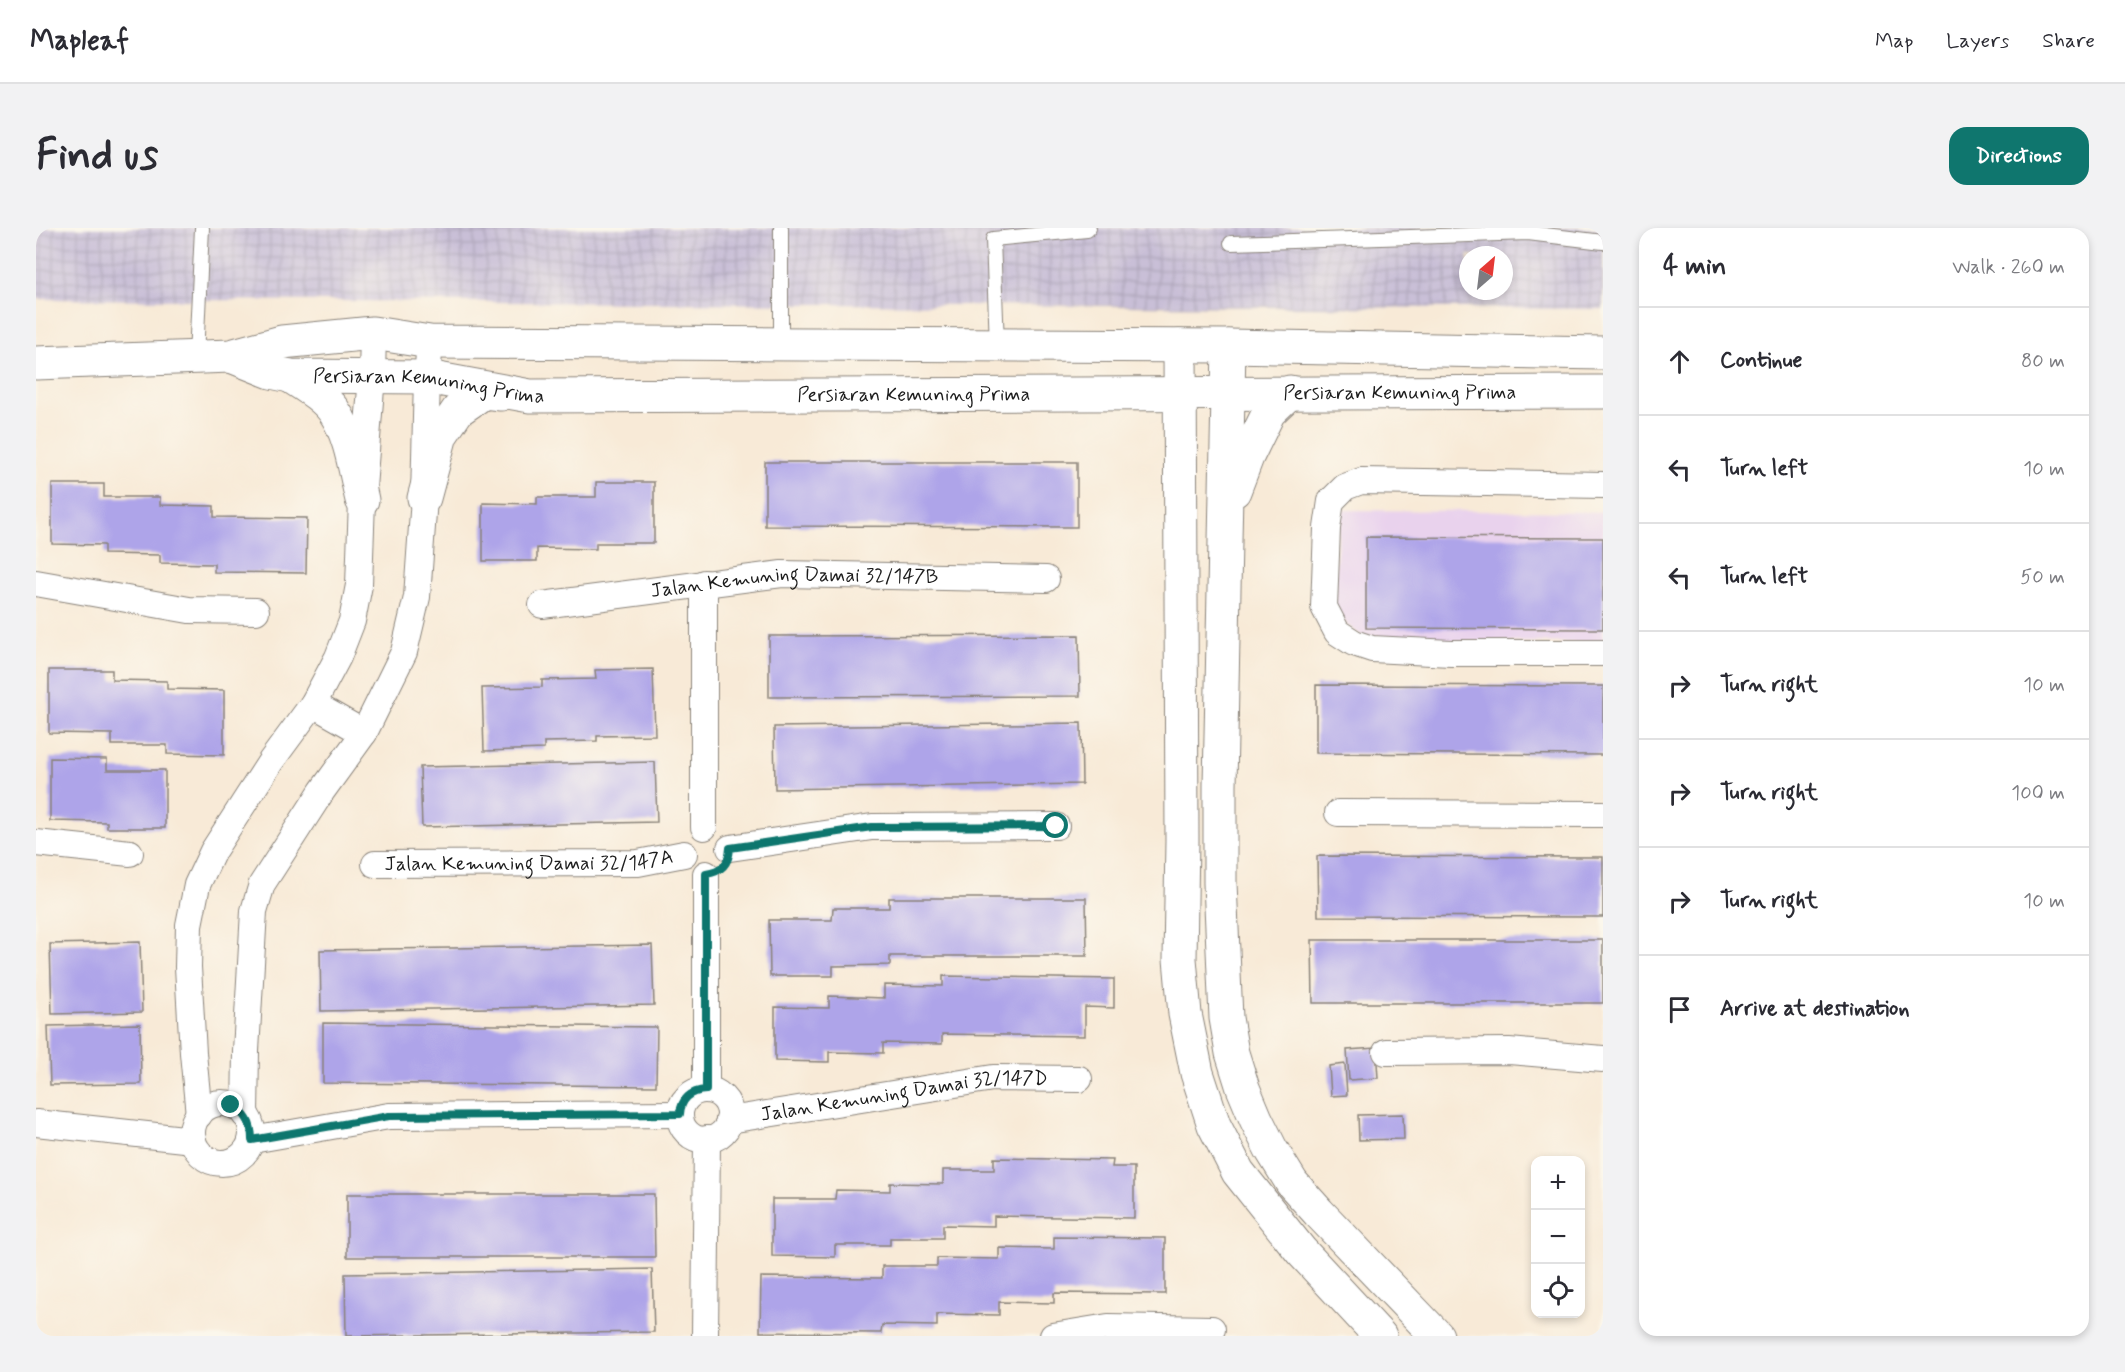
<!DOCTYPE html>
<meta charset="utf-8">
<style>
body{margin:0;font-family:Mynerve,sans-serif;background:#f2f2f3;color:#2b2b33}
.controls{position:absolute;right:18px;bottom:18px;display:grid;overflow:hidden;border-radius:12px;box-shadow:0 3px 9px #0003}
.controls button{width:54px;height:54px;display:grid;place-items:center;padding:0;border:0;border-bottom:2px solid #e1e1e2;background:#fff;color:#2b2b33;font:30px sans-serif}
.compass{position:absolute;left:1423px;top:18px;width:54px;height:54px;border-radius:50%;background:#fff;box-shadow:0 3px 9px #0003;rotate:28deg}
.stop{position:absolute;width:18px;height:18px;margin:-14px;border:4px solid #0f766e;border-radius:50%;background:#fff}
.stop.end{background:#0f766e;border-color:#fff;box-shadow:0 2px 6px #0008}
.list{margin:0;padding:0;list-style:none}
h2{display:flex;justify-content:space-between;align-items:center;height:78px;margin:0;padding:0 24px;font-size:26px}
h2 small{font-size:20px;font-weight:400;color:#7c7c81}
.list li{display:grid;grid-template-columns:39px 1fr auto;gap:18px;align-items:center;box-sizing:border-box;height:108px;padding:0 24px;border-top:2px solid #e1e1e2}
.list b{display:block;font-size:22px;white-space:nowrap}
.list em{font-size:20px;font-style:normal;color:#7c7c81}
.icon{flex:none;width:33px;height:33px;fill:none;stroke:currentColor;stroke-width:2;stroke-linecap:round;stroke-linejoin:round}
.map{position:relative;flex:none;width:1567px;height:1108px;overflow:hidden;border-radius:18px}
header{display:flex;align-items:center;gap:36px;box-sizing:border-box;height:84px;padding:0 30px;background:#fff;border-bottom:2px solid #e1e1e2}
header strong{font-size:28px}
nav{display:flex;gap:33px;margin-inline-start:auto;font-size:21px}
.intro{display:flex;align-items:center;justify-content:space-between;box-sizing:border-box;height:144px;padding:0 36px}
h1{margin:0;font-size:42px}
.button{padding:15px 27px;border-radius:18px;background:#0f766e;color:#fff;font-size:21px;font-weight:700}
main{display:flex;gap:36px;padding:0 36px}
aside{flex:1;background:#fff;border-radius:18px;box-shadow:0 3px 9px #0003}
.map>svg:first-child{display:block}
.built{fill:#e9d2ed}
.industrial{fill:url(#industrial-grid);fill-rule:evenodd}
.building{fill:#aea4e9}
.lines{fill:none;stroke-linecap:round;stroke-linejoin:round}
.service-casing{stroke:#8a837a;stroke-width:16}
.minor-casing{stroke:#8a837a;stroke-width:28}
.tertiary-casing{stroke:#8a837a;stroke-width:35}
.motorway-casing{stroke:#8a837a;stroke-width:35}
.service{stroke:#fff;stroke-width:14}
.minor{stroke:#fff;stroke-width:26}
.tertiary{stroke:#fff;stroke-width:33}
.motorway{stroke:#fff;stroke-width:33}
.route{stroke:#0f766e;stroke-width:8}
.labels{text-anchor:middle;dominant-baseline:central;stroke-width:5;stroke-linejoin:round;paint-order:stroke}
.street-label{font-size:20px;fill:#1c1c1c;stroke:#fbf7ec}
</style>
<header>
<strong>Mapleaf</strong>
<nav><a>Map</a><a>Layers</a><a>Share</a></nav>
</header>
<div class="intro"><h1>Find us</h1><a class="button">Directions</a></div>
<main>
<div class="map">
<svg width="1567" height="1108" viewBox="0 0 1567 1108">
<defs>
<pattern id="industrial-grid" width="8" height="8" patternUnits="userSpaceOnUse" patternTransform="scale(1.5)"><rect width="8" height="8" fill="#c9bfd7"/><path d="M0 4h8M4 0v8" fill="none" stroke="#aca4b8"/></pattern>
</defs>
<rect width="100%" height="100%" fill="#fbf7ec"/>
<filter id="ink" filterUnits="userSpaceOnUse"><feTurbulence type="fractalNoise" baseFrequency=".0167" numOctaves="2"/><feDisplacementMap in="SourceGraphic" scale="12" xChannelSelector="R" yChannelSelector="G"/><feConvolveMatrix kernelMatrix="1 2 1 2 8 2 1 2 1" color-interpolation-filters="sRGB"/></filter>
<filter id="wash" filterUnits="userSpaceOnUse"><feTurbulence type="fractalNoise" baseFrequency=".008" numOctaves="4" result="noise"/><feDisplacementMap in="SourceGraphic" scale="24" xChannelSelector="R" yChannelSelector="G"/><feGaussianBlur stdDeviation="1.35" result="paint"/><feColorMatrix in="noise" values="0 0 0 0 0 0 0 0 0 0 0 0 0 0 0 0 0 1.4 0 .05"/><feComposite in="paint" operator="in"/></filter>
<g filter="url(#wash)">
<rect width="100%" height="100%" fill="#f8ead7"/>
<path class="built" d="M1304,282L1567,284V415L1358,413L1327,409L1309,395L1297,375Z"/>
<path class="industrial" d="M0,0H1567V81L0,71ZM1432,27H1468V63H1432Z"/>
<g id="blocks">
<path class="building" d="M729,234H1041V299L729,298Z
M560,254H618V315H560V321L501,320V333H447V275L501,276V269H560Z
M16,256H68V269H124V277L178,278V289L271,290L270,345L178,344V336L124,335V327L68,326V317L16,316Z
M1330,309L1567,310V401L1330,400Z
M1043,407L1044,468L733,469V408Z
M617,441L619,507L561,508V513L508,514V521L448,523L446,460L506,459V452L560,451L559,442Z
M13,442H76V452L131,453V461L188,462V527L131,526V517H76V506L13,505Z
M1280,457L1567,458V527L1280,525Z
M1045,495L1046,556L739,561L738,499Z
M14,530L71,531V542H129V600H71V594L14,593Z
M619,534L621,594L386,599L384,539Z
M1281,628L1567,629V689L1282,688Z
M853,670H1050L1051,728H854V737L797,738V748H734L733,692H796L797,680H853Z
M1276,712H1567V775H1277Z
M104,714L106,784L16,786L14,716Z
M616,717L618,777L285,783L284,722Z
M907,748L1078,751V780L1049,779V808L906,806V816L847,815V825L793,824V834L739,833V779L793,780V768L848,770V757L907,758Z
M287,795L621,799L620,858L287,855Z
M104,796L105,856L14,857L12,798Z
M1340,820L1342,850L1313,852L1311,822Z
M1309,836L1311,867L1295,868L1293,838Z
M1367,886L1368,911L1323,912L1322,887Z
M958,930L1077,932L1076,939H1098V990L958,988V998L907,997V1010H854V1017H799V1029L736,1028V971H799L800,962L854,963V955L907,956V942H958Z
M311,966H618L619,1029H311Z
M1018,1009L1129,1010V1066L1018,1065V1075L963,1074V1087L901,1086V1098L846,1097L845,1105L724,1104L725,1049L846,1050V1038H901V1030L963,1031V1020L1018,1021Z
M616,1041L618,1104L310,1108L309,1046Z"/>
</g>
</g>
<g filter="url(#ink)">
<use href="#blocks" fill-opacity="0" stroke="#8a837a" stroke-width="1.5"/>
<g class="lines">
<g class="service-casing">
<path id="service" d="M1195,15L1492,5L1567,14
M745,116V0
M961,117L957,11L1051,2L1053,0
M160,129L166,0"/>
</g>
<g class="minor-casing">
<g id="minor">
<path d="M1567,257L1325,253L1309,259L1295,273L1291,300L1288,379L1301,404L1318,415L1336,421L1415,425H1567"/>
<path d="M0,355L153,382L220,383"/>
<path d="M668,355V599"/>
<path id="s1" d="M506,377L746,346L1010,351"/>
<path d="M277,476L328,505"/>
<path d="M1302,585L1567,586"/>
<path d="M0,615L94,625"/>
<path d="M694,620L836,599L1020,598"/>
<path id="s2" d="M339,636L602,635L648,626"/>
<path d="M670,646V862"/>
<path d="M1350,824L1473,823L1567,831"/>
<circle cx="669" cy="887" r="25"/>
<circle cx="186" cy="905" r="30"/>
<path d="M163,887L157,825L152,739L153,697L161,657L177,623L235,533L277,476L302,429L316,393L323,357L326,272L336,148L337,105"/>
<path d="M209,887L210,823L218,683L226,656L286,563L328,505L368,424L381,369L388,270L391,149L394,114"/>
<path id="s3" d="M693,892L957,850L1043,851"/>
<path d="M0,895L157,912"/>
<path d="M216,912L353,888L644,886"/>
<path d="M669,1108L671,911"/>
<path d="M1017,1108L1072,1099L1176,1101"/>
</g>
</g>
<g class="tertiary-casing">
<g id="tertiary">
<path id="s4" d="M195,128L235,144L254,148L391,149L494,168L1567,164"/>
<path d="M0,135L195,128L246,114L337,105L394,114L1193,118L1567,125"/>
<path d="M254,148C269,158 287,168 298,183C315,208 319,243 326,272"/>
<path d="M388,270L405,207L422,182L448,164L465,166"/>
</g>
</g>
<g class="motorway-casing">
<path id="motorway" d="M1144,118L1146,613L1144,731L1149,786L1161,845L1178,897L1202,944L1265,1023L1344,1108
M1193,118L1184,557V655L1190,790L1196,825L1207,860L1220,891L1235,921L1256,955L1283,985L1401,1108
M1198,263L1211,229L1233,184L1254,164"/>
</g>
<use href="#service" class="service"/>
<use href="#minor" class="minor"/>
<use href="#tertiary" class="tertiary"/>
<use href="#motorway" class="motorway"/>
</g>
</g>
<g class="lines" filter="url(#ink)">
<path class="route" d="M195,877C210,885 216,895 216,912L353,888L644,886C645,871 655,863 670,862V646C686,644 693,636 694,620L836,599L1020,598"/>
</g>
<g class="labels">
<g class="street-label">
<text stroke="none"><textPath href="#s4" startOffset="202">Persiaran Kemuning Prima</textPath></text>
<text stroke="none"><textPath href="#s4" startOffset="1174">Persiaran Kemuning Prima</textPath></text>
<text stroke="none"><textPath href="#s4" startOffset="688">Persiaran Kemuning Prima</textPath></text>
<text stroke="none"><textPath href="#s1" startOffset="254">Jalan Kemuning Damai 32/147B</textPath></text>
<text stroke="none"><textPath href="#s2" startOffset="154">Jalan Kemuning Damai 32/147A</textPath></text>
<text stroke="none"><textPath href="#s3" startOffset="177">Jalan Kemuning Damai 32/147D</textPath></text>
</g>
</g>
</svg>
<div class="controls">
<button>+</button>
<button>−</button>
<button><svg class="icon" aria-label="locate" viewBox="0 0 24 24"><circle cx="12" cy="12" r="6"/><path d="M12 2v4M12 18v4M2 12h4M18 12h4"/></svg></button>
</div>
<svg class="compass" viewBox="-18 -18 36 36"><path d="M0-13l5 13h-10z" fill="#e53935"/><path d="M0 13l5-13h-10z" fill="#7c7c81"/></svg>
<div class="stop" style="left:1020px;top:598px"></div>
<div class="stop end" style="left:195px;top:877px"></div>
</div>
<aside>
<h2>4 min<small>Walk · 260 m</small></h2>
<ul class="list">
<li><svg class="icon" aria-label="ahead" viewBox="0 0 24 24"><path d="M12 20V5M6 11l6-6 6 6"/></svg><div><b>Continue</b></div><em>80 m</em></li>
<li><svg class="icon" aria-label="left" viewBox="0 0 24 24"><path d="M17 20v-9H6M10 6l-5 5 5 5"/></svg><div><b>Turn left</b></div><em>10 m</em></li>
<li><svg class="icon" aria-label="left" viewBox="0 0 24 24"><path d="M17 20v-9H6M10 6l-5 5 5 5"/></svg><div><b>Turn left</b></div><em>50 m</em></li>
<li><svg class="icon" aria-label="right" viewBox="0 0 24 24"><path d="M7 20v-9h11M14 6l5 5-5 5"/></svg><div><b>Turn right</b></div><em>10 m</em></li>
<li><svg class="icon" aria-label="right" viewBox="0 0 24 24"><path d="M7 20v-9h11M14 6l5 5-5 5"/></svg><div><b>Turn right</b></div><em>100 m</em></li>
<li><svg class="icon" aria-label="right" viewBox="0 0 24 24"><path d="M7 20v-9h11M14 6l5 5-5 5"/></svg><div><b>Turn right</b></div><em>10 m</em></li>
<li><svg class="icon" aria-label="arrive" viewBox="0 0 24 24"><path d="M6 21V4h12l-3 4 3 4H6"/></svg><div><b>Arrive at destination</b></div></li>
</ul>
</aside>
</main>
